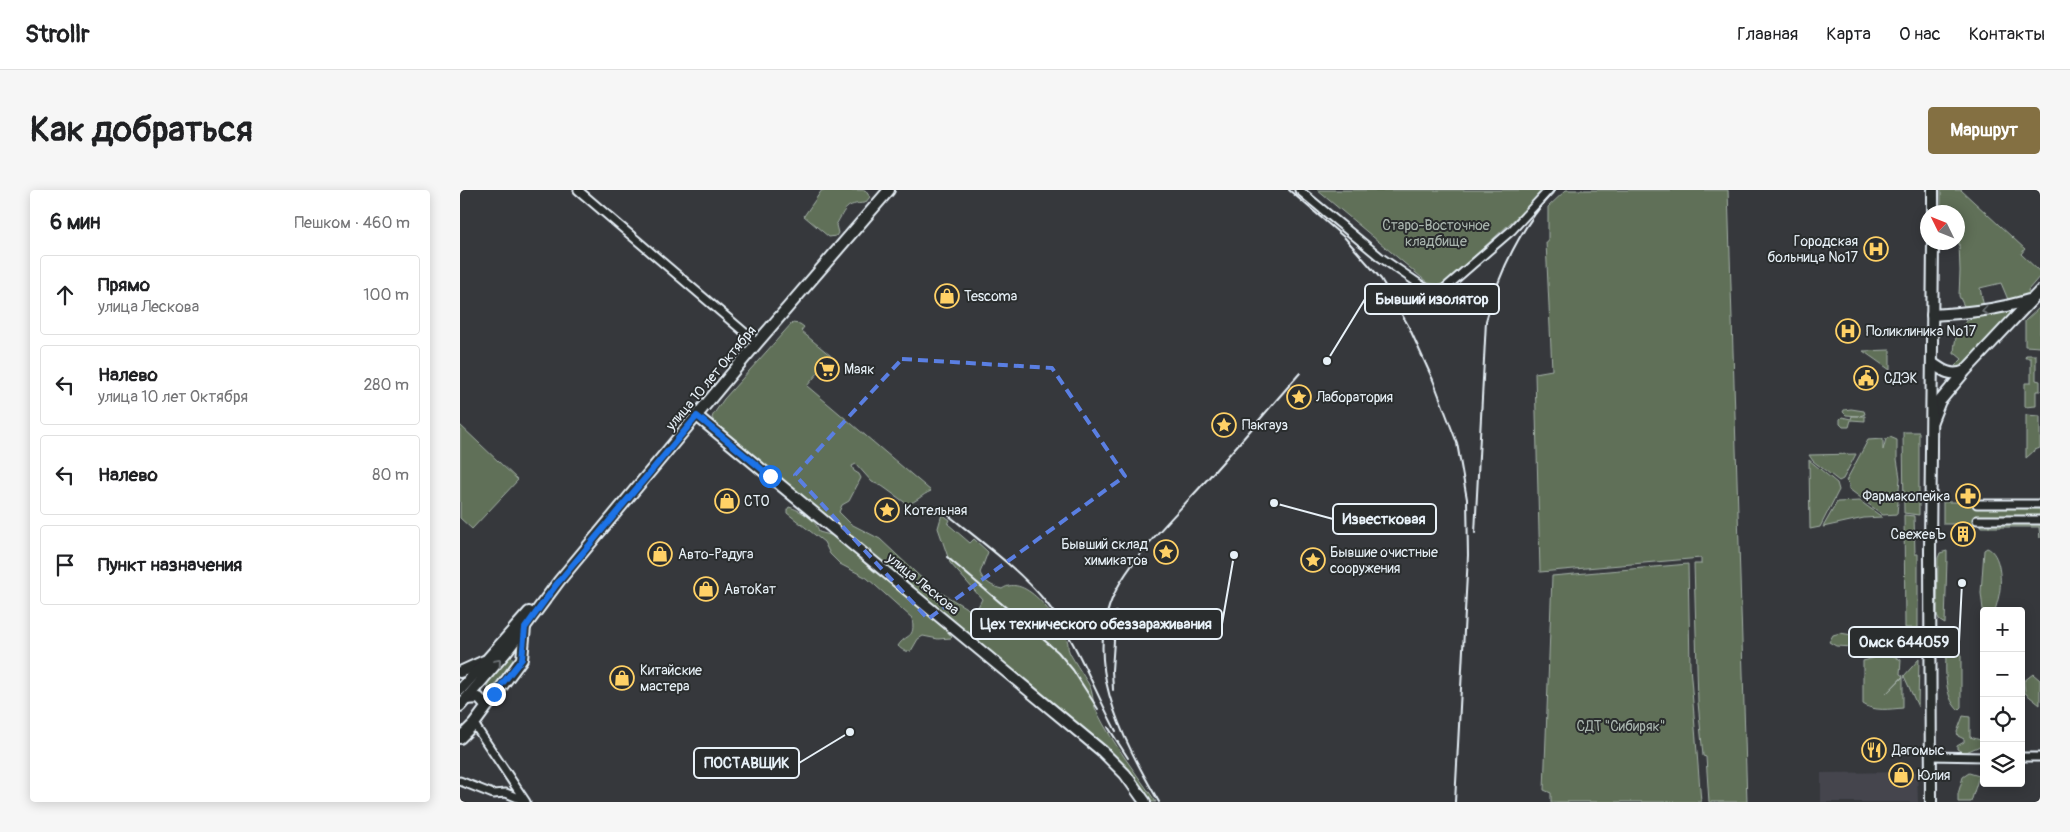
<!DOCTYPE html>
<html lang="ru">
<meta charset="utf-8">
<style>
body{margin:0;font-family:Pangolin,sans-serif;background:#f6f6f6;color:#202124}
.controls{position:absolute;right:15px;bottom:15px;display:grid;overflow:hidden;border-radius:5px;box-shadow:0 2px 12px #0003}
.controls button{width:45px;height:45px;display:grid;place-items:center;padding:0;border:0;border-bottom:1px solid #e0e0e0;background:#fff;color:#202124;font:25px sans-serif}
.compass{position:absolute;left:1460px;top:15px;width:45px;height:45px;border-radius:50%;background:#fff;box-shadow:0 2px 12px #0003;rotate:313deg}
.stop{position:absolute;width:15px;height:15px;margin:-11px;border:4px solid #1a73e8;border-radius:50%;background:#fff}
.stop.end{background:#1a73e8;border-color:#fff;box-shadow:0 1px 5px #0008}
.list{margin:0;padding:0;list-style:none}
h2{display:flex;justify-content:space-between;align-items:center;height:65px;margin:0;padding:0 20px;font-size:21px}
h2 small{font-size:16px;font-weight:400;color:#757577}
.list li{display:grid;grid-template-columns:32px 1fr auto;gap:15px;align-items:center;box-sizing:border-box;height:80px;margin:0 10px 10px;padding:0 10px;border:1px solid #e0e0e0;border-radius:5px}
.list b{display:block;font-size:19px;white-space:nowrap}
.list p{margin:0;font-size:16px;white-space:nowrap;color:#757577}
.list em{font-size:16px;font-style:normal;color:#757577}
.icon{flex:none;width:28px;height:28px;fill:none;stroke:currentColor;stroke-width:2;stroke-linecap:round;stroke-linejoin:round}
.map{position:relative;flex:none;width:1580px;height:612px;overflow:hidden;border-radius:5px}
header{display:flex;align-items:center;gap:30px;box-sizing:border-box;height:70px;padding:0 25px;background:#fff;border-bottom:1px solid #e0e0e0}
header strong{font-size:24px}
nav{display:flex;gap:28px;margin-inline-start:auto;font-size:18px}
.intro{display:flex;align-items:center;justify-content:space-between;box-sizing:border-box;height:120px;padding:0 30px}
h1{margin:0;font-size:35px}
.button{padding:12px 22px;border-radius:5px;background:#847042;color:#fff;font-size:18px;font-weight:700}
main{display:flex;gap:30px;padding:0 30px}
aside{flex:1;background:#fff;border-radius:5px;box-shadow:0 2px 12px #0003}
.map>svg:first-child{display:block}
.built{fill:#44454d}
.green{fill:#607058;stroke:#a4b0a8}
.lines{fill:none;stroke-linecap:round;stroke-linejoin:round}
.street-casing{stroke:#e8f1f8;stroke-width:11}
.secondary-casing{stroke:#e8f1f8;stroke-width:14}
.primary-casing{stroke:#e8f1f8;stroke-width:14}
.street{stroke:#2a2d2e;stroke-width:7}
.secondary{stroke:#2a2d2e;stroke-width:10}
.primary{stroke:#2a2d2e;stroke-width:10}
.rail{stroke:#e8f1f8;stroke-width:2}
.oneway{stroke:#6c7275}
.route{stroke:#1a73e8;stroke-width:6}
.marked{fill:none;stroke:#5a7fe2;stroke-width:4;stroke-dasharray:10 6;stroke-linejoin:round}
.labels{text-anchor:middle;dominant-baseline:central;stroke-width:4;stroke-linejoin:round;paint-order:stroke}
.park-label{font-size:14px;fill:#abb7b0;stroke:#2a2d2e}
.poi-label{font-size:14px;fill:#e8f1f8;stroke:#2a2d2e;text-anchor:start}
.street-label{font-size:14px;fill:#e8f1f8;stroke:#2a2d2e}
.leader{fill:none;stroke:#e8f1f8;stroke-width:2}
.callout-dot{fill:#e8f1f8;stroke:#2a2d2e;stroke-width:2}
.callout{fill:#2a2d2e;stroke:#e8f1f8;stroke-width:2}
.callout-label{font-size:15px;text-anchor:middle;font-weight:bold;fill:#e8f1f8}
</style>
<header>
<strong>Strollr</strong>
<nav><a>Главная</a><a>Карта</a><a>О нас</a><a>Контакты</a></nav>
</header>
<div class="intro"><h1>Как добраться</h1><a class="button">Маршрут</a></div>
<main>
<aside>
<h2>6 мин<small>Пешком · 460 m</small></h2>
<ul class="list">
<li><svg class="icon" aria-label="ahead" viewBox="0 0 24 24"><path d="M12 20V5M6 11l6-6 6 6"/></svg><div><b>Прямо</b><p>улица Лескова</p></div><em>100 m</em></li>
<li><svg class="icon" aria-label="left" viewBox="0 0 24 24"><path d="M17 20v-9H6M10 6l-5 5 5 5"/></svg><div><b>Налево</b><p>улица 10 лет Октября</p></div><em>280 m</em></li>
<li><svg class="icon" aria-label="left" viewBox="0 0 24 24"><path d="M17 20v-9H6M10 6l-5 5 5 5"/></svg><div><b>Налево</b></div><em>80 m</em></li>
<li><svg class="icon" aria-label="arrive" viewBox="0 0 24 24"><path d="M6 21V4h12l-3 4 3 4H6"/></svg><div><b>Пункт назначения</b></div></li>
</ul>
</aside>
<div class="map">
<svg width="1580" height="612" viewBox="0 0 1580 612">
<rect width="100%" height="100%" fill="#36383c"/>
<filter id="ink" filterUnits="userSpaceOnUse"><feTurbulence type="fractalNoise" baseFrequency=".02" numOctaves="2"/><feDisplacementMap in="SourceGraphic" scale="10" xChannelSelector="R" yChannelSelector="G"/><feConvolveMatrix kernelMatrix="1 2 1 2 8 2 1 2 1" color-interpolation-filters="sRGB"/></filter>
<g filter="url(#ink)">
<path class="built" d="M1457,582L1458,612H1361V583Z"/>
<path class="green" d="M362,0H405L410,7L405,13C385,14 386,18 376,35L378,43L376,46L369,47L344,26Z
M857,0H1086L983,95L968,93Z
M1106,0H1268L1287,612H1249L1246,567L1243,566L1238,512L1234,374H1241V368L1080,382L1075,183L1092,180L1086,52H1088V17Z
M1481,0H1501L1565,59L1561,64L1580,82V86L1568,100L1569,106L1549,112L1541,93L1520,98L1524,117L1505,118L1499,106L1500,81L1498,22H1481Z
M1580,117V157L1565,156V131Z
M1554,121L1504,177L1495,181V176L1502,169L1496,164H1494C1495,122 1519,126 1554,121Z
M332,133L340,134L344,137L341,141L377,171L369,180L364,176L347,196L471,301C461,305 457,312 447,314L422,296L412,292L396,274L392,276L394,281L399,284L401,288L389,311L382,315L379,322L391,334L420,349L471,397L510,420L518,417L522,409L490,373L478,338L482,324L490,330L488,334L510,353L514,349L528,362L520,383C524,392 533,397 542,399C566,382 599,431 607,450C609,454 607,457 609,461C610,465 625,488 628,493C634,502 632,514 637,522C653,554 676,583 696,612H687L677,597L258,239L252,228L253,225L264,209Z
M1430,160V180L1403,161Z
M1566,165H1576V190L1580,191V201H1576V216L1565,217V193H1571V168H1565Z
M1391,219L1404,221L1405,224L1400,226H1405V231L1391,230L1389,237H1383L1380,234V229L1382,227L1391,229L1392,226H1399L1386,225L1383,222L1384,220Z
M1566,225L1580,226V258L1575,260L1566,268Z
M0,235L58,290L12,339L0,328Z
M1443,242H1459V325L1444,323Z
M1430,247L1437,250V269L1440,288L1437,324L1423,325L1403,310L1419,308V307L1401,308L1389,299V294L1386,291L1408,250L1423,249V260L1426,249Z
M1396,264L1383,289L1379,291L1353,271L1349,265Z
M1349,270L1377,293L1379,300L1360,337L1350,339Z
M1400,311L1422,327L1404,328L1363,337L1377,312Z
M1483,312H1580V348L1579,337H1521L1520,334H1483Z
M329,317C340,320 357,330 359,342L374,346L412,380L476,429L492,447L491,448L478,449L463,446L458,449L451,461C445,462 442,460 438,456C446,443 456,450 452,428L407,388L380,374L370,364L364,352L327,323V320Z
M1444,325L1454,326L1455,364H1458V438H1445Z
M1527,358C1541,363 1542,393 1539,405C1538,411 1536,416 1535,421H1524V428L1521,403L1524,360Z
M1487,361V369L1485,434L1480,431L1477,425L1478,368L1480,363Z
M1228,374L1230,476L1241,612H1091V603L1084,600L1092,386Z
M1380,443L1405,447L1413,446V443H1441V463H1428L1441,470L1440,484L1443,486L1426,504L1443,487V518C1430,519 1414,522 1403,514V471L1414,468L1420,463H1413L1408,458L1376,456L1369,452L1373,445Z
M1491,454L1497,457L1501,466V517L1498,520C1483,505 1486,479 1486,459Z
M49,466L54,469L53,472L32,499L27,498L29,489Z
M1459,469L1458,517L1444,486Z
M1573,484L1580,490V515L1565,503L1564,491Z
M1503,526L1510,527V547L1524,551V557L1520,556L1504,563L1497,559V556L1504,552V549L1498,546L1497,542Z
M1509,583L1519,586L1511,612H1498V604L1503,587Z"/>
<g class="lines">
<g class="street-casing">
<path id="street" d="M118,0L297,153
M839,0L920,67L971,102L976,103L984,99L1052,40L1089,0
M1517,314H1580
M1517,330H1580
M14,534L66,612
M1471,566L1524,567
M1561,567H1580
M0,591L33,604L46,603L65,611"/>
</g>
<g class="secondary-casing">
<path id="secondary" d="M1472,125C1505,123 1537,120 1569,110
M1472,173C1483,181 1492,187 1505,181L1580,101
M237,226L642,561L665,584L685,612
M1472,231L1480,211L1505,181
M0,482L24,471
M6,509L19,508L26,516
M0,548L14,534L62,469L65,437"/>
</g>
<g class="primary-casing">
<path id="primary" d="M1473,0V22
M0,500L69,422
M0,516L46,462L99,391L297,153L429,0
M1471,612L1470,362L1473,52"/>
</g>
<use href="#street" class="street"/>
<use href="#secondary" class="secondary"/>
<use href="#primary" class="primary"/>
<path class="rail" d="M829,0L885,48L921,89L948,135L973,190L997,253L1007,309L1008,365L995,612
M482,320C515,347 558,378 585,411C616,449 633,498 656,541
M1015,343L1026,131C1039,82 1060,37 1095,0
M487,367L598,462L613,480L638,519
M653,500L652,480L656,422
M648,537L668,568
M699,612C662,548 617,465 660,393C680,360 707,333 733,305C769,266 804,224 840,183"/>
</g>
<defs><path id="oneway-chevron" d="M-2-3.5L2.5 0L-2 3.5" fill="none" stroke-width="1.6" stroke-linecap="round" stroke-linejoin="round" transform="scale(1.25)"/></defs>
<g class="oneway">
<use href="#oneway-chevron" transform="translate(1525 121) rotate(170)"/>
<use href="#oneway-chevron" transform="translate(38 472) rotate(-50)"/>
</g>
</g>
<g class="lines" filter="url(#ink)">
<path class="route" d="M34,504L62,469L65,438L96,395L237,226L310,286"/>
</g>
<path class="marked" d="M442,169L592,178L665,286L468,429L335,285Z"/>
<defs>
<g id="hospital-ring" transform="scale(1.25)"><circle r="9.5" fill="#2a2d2e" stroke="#ffd166" stroke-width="1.5"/><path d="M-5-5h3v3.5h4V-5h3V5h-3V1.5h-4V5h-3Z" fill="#ffd166"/></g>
<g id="shop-ring" transform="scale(1.25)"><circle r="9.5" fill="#2a2d2e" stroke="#ffd166" stroke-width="1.5"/><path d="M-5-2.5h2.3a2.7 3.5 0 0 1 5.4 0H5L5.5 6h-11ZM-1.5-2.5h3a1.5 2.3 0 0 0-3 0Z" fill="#ffd166"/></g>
<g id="supermarket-ring" transform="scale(1.25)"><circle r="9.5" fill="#2a2d2e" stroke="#ffd166" stroke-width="1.5"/><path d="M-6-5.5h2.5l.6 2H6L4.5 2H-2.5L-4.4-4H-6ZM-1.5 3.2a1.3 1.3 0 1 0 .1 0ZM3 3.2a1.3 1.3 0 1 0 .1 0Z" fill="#ffd166"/></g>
<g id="civic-ring" transform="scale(1.25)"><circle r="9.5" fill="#2a2d2e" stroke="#ffd166" stroke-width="1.5"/><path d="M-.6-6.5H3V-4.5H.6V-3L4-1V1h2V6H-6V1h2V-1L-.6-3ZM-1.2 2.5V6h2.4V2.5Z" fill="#ffd166"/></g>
<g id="sight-ring" transform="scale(1.25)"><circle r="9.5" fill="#2a2d2e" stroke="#ffd166" stroke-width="1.5"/><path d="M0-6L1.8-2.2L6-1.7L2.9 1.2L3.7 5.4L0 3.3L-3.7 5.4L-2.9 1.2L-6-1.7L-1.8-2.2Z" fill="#ffd166"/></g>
<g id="pharmacy-ring" transform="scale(1.25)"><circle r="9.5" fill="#2a2d2e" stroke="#ffd166" stroke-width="1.5"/><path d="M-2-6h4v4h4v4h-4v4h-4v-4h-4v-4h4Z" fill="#ffd166"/></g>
<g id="building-ring" transform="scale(1.25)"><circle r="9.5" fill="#2a2d2e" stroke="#ffd166" stroke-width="1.5"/><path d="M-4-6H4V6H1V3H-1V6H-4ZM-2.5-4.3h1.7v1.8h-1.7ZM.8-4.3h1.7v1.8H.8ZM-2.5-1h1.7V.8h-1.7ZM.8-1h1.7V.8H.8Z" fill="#ffd166"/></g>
<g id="restaurant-ring" transform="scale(1.25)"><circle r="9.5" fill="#2a2d2e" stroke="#ffd166" stroke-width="1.5"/><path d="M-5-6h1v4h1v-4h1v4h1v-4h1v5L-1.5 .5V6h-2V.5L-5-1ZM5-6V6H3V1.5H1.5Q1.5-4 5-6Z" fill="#ffd166"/></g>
</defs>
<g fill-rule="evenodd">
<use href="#hospital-ring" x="1416" y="59"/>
<use href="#shop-ring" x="487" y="106"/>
<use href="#hospital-ring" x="1388" y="141"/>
<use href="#supermarket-ring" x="367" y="179"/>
<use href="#civic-ring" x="1406" y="188"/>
<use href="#sight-ring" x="839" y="207"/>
<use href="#sight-ring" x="764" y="235"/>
<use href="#pharmacy-ring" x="1508" y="306"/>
<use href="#shop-ring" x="267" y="311"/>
<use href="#sight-ring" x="427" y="320"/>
<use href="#building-ring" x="1503" y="344"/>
<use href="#sight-ring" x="706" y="362"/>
<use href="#shop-ring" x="200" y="364"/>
<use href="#sight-ring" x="853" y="370"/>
<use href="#shop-ring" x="246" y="399"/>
<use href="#shop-ring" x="162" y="488"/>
<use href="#restaurant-ring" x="1414" y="560"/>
<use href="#shop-ring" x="1441" y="585"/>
</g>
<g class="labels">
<g class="park-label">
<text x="976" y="35">Старо-Восточное<tspan x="976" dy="16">кладбище</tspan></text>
<text x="1161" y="536">СДТ "Сибиряк"</text>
</g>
<g class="poi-label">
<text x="1398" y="51" text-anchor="end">Городская<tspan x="1398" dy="16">больница №17</tspan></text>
<text x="504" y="106">Tescoma</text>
<text x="1406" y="141">Поликлиника №17</text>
<text x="384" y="179">Маяк</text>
<text x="1424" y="188">СДЭК</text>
<text x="856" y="207">Лаборатория</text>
<text x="782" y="235">Пакгауз</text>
<text x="1490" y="306" text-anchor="end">Фармакопейка</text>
<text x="284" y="311">СТО</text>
<text x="444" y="320">Котельная</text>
<text x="1486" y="344" text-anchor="end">СвежевЪ</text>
<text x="688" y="354" text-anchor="end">Бывший склад<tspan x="688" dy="16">химикатов</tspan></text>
<text x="870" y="362">Бывшие очистные<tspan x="870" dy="16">сооружения</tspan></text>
<text x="218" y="364">Авто-Радуга</text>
<text x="264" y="399">АвтоКат</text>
<text x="180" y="480">Китайские<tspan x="180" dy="16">мастера</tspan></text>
<text x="1432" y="560">Дагомыс</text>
<text x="1458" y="585">Юлия</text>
</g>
<g class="street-label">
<text transform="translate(251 188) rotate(-50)">улица 10 лет Октября</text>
<text transform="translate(463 394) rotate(39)">улица Лескова</text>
</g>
</g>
<path class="leader" d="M867 171L905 109M814 313L873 329M774 365L762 434M1502 393L1499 452M390 542L339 573"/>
<g class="callout-dot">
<circle cx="867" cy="171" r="5"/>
<circle cx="814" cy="313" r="5"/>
<circle cx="774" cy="365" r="5"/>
<circle cx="1502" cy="393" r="5"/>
<circle cx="390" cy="542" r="5"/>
</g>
<g class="callout">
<rect x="905" y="94" width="134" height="30" rx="5"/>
<rect x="873" y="314" width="103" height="30" rx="5"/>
<rect x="511" y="419" width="251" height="30" rx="5"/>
<rect x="1389" y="437" width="110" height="30" rx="5"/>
<rect x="234" y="558" width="105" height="30" rx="5"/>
</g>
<g class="callout-label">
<text x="972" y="114">Бывший изолятор</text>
<text x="924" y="334">Известковая</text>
<text x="636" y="439">Цех технического обеззараживания</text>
<text x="1444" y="457">Омск 644059</text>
<text x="287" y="578">ПОСТАВЩИК</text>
</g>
</svg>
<div class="controls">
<button>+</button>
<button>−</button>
<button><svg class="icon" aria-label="locate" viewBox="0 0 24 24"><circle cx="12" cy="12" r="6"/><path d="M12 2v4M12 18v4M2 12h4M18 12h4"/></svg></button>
<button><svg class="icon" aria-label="layers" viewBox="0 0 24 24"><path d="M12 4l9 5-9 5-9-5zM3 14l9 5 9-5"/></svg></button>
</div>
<svg class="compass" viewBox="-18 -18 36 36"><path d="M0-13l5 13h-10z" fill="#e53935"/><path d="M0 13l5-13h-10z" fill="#757577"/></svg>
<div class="stop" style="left:310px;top:286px"></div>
<div class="stop end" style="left:34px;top:504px"></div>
</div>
</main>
